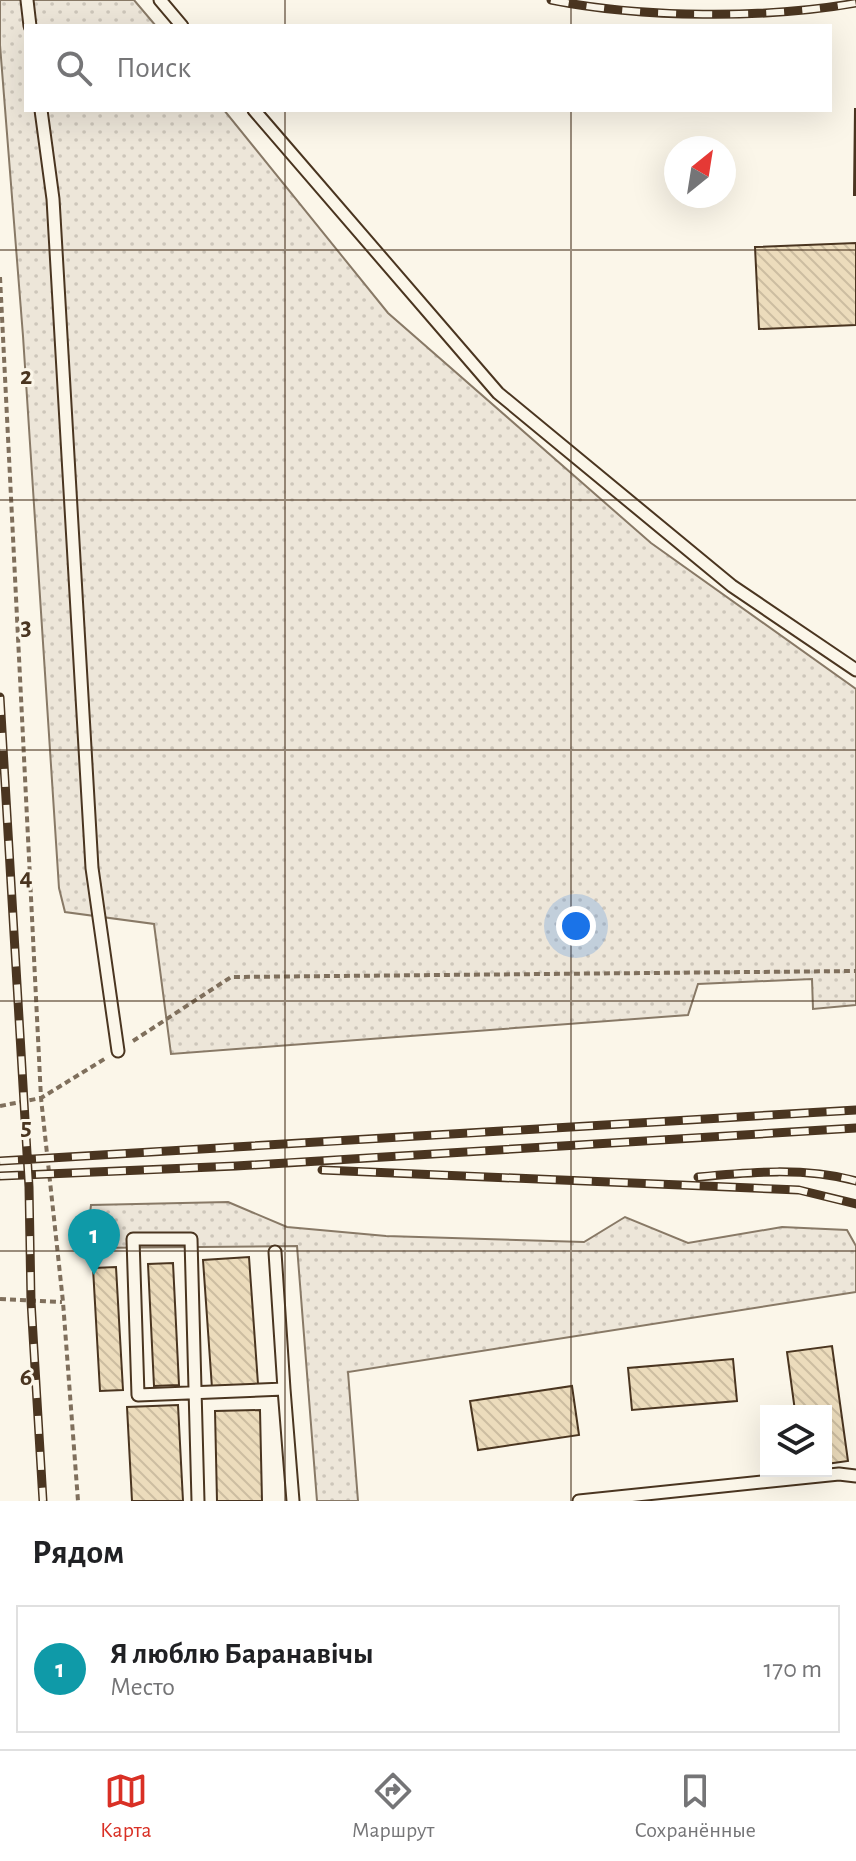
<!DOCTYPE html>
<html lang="ru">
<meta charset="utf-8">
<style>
body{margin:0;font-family:"Alegreya Sans",sans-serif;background:#f2f2f2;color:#202124}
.controls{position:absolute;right:24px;bottom:24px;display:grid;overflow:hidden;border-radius:0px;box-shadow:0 8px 32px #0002}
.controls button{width:72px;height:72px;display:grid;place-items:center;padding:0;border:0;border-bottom:2px solid #e0e0e0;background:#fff;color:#202124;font:40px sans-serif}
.compass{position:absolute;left:664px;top:136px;width:72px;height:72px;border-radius:50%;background:#fff;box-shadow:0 8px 32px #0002;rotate:30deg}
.you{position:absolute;left:576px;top:926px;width:28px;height:28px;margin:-20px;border:6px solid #fff;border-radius:50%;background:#1a73e8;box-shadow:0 0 0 12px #1a73e833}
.badge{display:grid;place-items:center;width:52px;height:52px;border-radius:50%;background:#d93025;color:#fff;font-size:26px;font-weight:700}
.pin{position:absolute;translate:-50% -66px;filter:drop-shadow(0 2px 4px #0008)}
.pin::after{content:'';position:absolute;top:42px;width:28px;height:24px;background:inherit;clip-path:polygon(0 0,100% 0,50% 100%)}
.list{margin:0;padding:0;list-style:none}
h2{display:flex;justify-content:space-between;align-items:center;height:104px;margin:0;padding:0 32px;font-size:34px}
h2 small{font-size:26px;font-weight:400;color:#757577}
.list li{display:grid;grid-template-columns:52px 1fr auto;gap:24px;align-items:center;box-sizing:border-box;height:128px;margin:0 16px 16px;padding:0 16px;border:2px solid #e0e0e0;border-radius:0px}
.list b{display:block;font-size:30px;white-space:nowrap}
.list p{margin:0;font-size:26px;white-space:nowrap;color:#757577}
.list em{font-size:26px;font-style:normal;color:#757577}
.icon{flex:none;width:44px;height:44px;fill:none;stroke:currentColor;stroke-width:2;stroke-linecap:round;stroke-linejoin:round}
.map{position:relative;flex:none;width:856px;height:1501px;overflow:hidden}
.search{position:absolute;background:#fff;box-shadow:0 8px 32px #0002;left:24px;right:24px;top:24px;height:88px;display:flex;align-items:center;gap:20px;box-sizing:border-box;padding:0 28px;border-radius:0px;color:#757577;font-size:30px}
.sheet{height:248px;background:#fff}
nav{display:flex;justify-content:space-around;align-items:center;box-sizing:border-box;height:112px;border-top:2px solid #e0e0e0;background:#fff;font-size:22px;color:#757577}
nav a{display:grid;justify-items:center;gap:4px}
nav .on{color:#d93025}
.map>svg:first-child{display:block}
.grass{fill:url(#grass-dots);stroke:#887966;stroke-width:2}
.building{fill:url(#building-back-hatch);stroke:#4a3520;stroke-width:2}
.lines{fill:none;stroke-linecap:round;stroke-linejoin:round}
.service-casing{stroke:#4a3520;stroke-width:15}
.path{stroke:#7f6f5c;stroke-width:4;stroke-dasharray:6 4;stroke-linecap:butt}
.service{stroke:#fbf6e9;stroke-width:11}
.rail-casing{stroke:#4a3520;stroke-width:9}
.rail{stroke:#fbf6e9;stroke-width:6;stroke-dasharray:18;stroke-linecap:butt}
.grid{fill:none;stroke:#4a3520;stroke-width:2;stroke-opacity:0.55}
.grid-label{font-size:26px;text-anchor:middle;font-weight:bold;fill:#4a3520;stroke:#fbf6e9;stroke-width:6;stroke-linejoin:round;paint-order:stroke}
</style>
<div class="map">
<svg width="856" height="1501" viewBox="0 0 856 1501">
<defs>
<pattern id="grass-dots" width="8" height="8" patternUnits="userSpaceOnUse" patternTransform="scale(2)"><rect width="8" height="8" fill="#ede6d9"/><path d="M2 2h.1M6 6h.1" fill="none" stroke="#cdc6ba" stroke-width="1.8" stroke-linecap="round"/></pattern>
<pattern id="building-back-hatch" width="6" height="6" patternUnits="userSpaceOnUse" patternTransform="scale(2)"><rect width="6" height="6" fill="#ecdcbc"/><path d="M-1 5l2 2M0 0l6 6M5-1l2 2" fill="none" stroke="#ccbda1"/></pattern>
</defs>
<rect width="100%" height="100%" fill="#fbf6e9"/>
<path class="grass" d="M0,0H134L156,26H26V110H224L388,313L651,543L856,689V1005L813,1009L812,979L698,984L688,1015L171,1054L154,924L65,912L59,888L23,336L0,45Z
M228,1202L287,1227L386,1236L584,1242L625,1217L688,1243L782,1227L847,1230L856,1246V1292L348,1372L358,1501H317L297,1246L86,1248L91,1205Z"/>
<path class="building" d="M855,109H856V195H854Z
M856,243V325L759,329L755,247Z
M249,1257L258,1384L212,1388L203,1260Z
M173,1263L179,1385L154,1386L148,1264Z
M116,1267L123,1390L100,1391L93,1268Z
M832,1346L848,1461L826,1464V1411H795L787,1352Z
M733,1359L737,1401L632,1410L628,1368Z
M572,1386L579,1435L478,1450L470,1401Z
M178,1405L183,1501H132L127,1407Z
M260,1410L262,1501H217L215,1411Z"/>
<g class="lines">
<g class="service-casing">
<path id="service" d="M27,0L30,26
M160,0L182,26
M41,110L53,199L92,868L118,1051
M254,110L498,393L732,586L856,670
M284,1389L293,1501
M198,1501L191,1239H133L138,1395L284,1389L275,1252
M579,1501L839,1474L856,1476"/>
</g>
<path class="path" d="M0,277L41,1098L63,1302L78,1501
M133,1041L231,977L856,971
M0,1106L41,1098L106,1058
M0,1299L62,1302"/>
<use href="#service" class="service"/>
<g class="rail-casing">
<path id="rail" d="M551,0C641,18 766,19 856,3
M0,697L29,1187L31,1301L43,1501
M0,1161L856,1110
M322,1170L799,1190L856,1204
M0,1176L236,1166L856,1128
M698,1177C750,1172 805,1167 856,1181"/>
</g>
<use href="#rail" class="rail"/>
</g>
<path class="grid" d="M285,0V26M571,0V26M285,110V1501M571,110V1501M0,250H856M0,500H856M0,750H856M0,1001H856M0,1251H856"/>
<g class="grid-label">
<text x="26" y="384">2</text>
<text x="26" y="635">3</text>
<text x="26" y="885">4</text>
<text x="26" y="1135">5</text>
<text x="26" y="1385">6</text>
</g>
</svg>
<div class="controls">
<button><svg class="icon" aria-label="layers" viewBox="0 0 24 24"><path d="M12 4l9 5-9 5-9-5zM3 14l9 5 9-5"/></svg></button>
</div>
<svg class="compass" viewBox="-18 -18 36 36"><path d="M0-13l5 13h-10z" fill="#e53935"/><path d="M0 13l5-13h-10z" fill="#757577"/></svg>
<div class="you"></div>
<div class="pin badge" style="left:94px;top:1275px;background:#0f9aa8">1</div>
<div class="search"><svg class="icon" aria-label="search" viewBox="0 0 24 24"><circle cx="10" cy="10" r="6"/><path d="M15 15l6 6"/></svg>Поиск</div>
</div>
<section class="sheet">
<h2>Рядом<small></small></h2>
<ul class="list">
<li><span class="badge" style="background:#0f9aa8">1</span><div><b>Я люблю Баранавічы</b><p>Место</p></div><em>170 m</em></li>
</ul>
</section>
<nav>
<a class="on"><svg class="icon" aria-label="map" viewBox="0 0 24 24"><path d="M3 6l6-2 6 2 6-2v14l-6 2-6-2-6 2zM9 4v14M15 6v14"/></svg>Карта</a>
<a><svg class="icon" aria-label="directions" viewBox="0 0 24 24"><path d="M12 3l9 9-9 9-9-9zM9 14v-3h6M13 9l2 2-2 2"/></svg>Маршрут</a>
<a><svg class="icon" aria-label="saved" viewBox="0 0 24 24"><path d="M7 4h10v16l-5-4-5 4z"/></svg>Сохранённые</a>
</nav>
